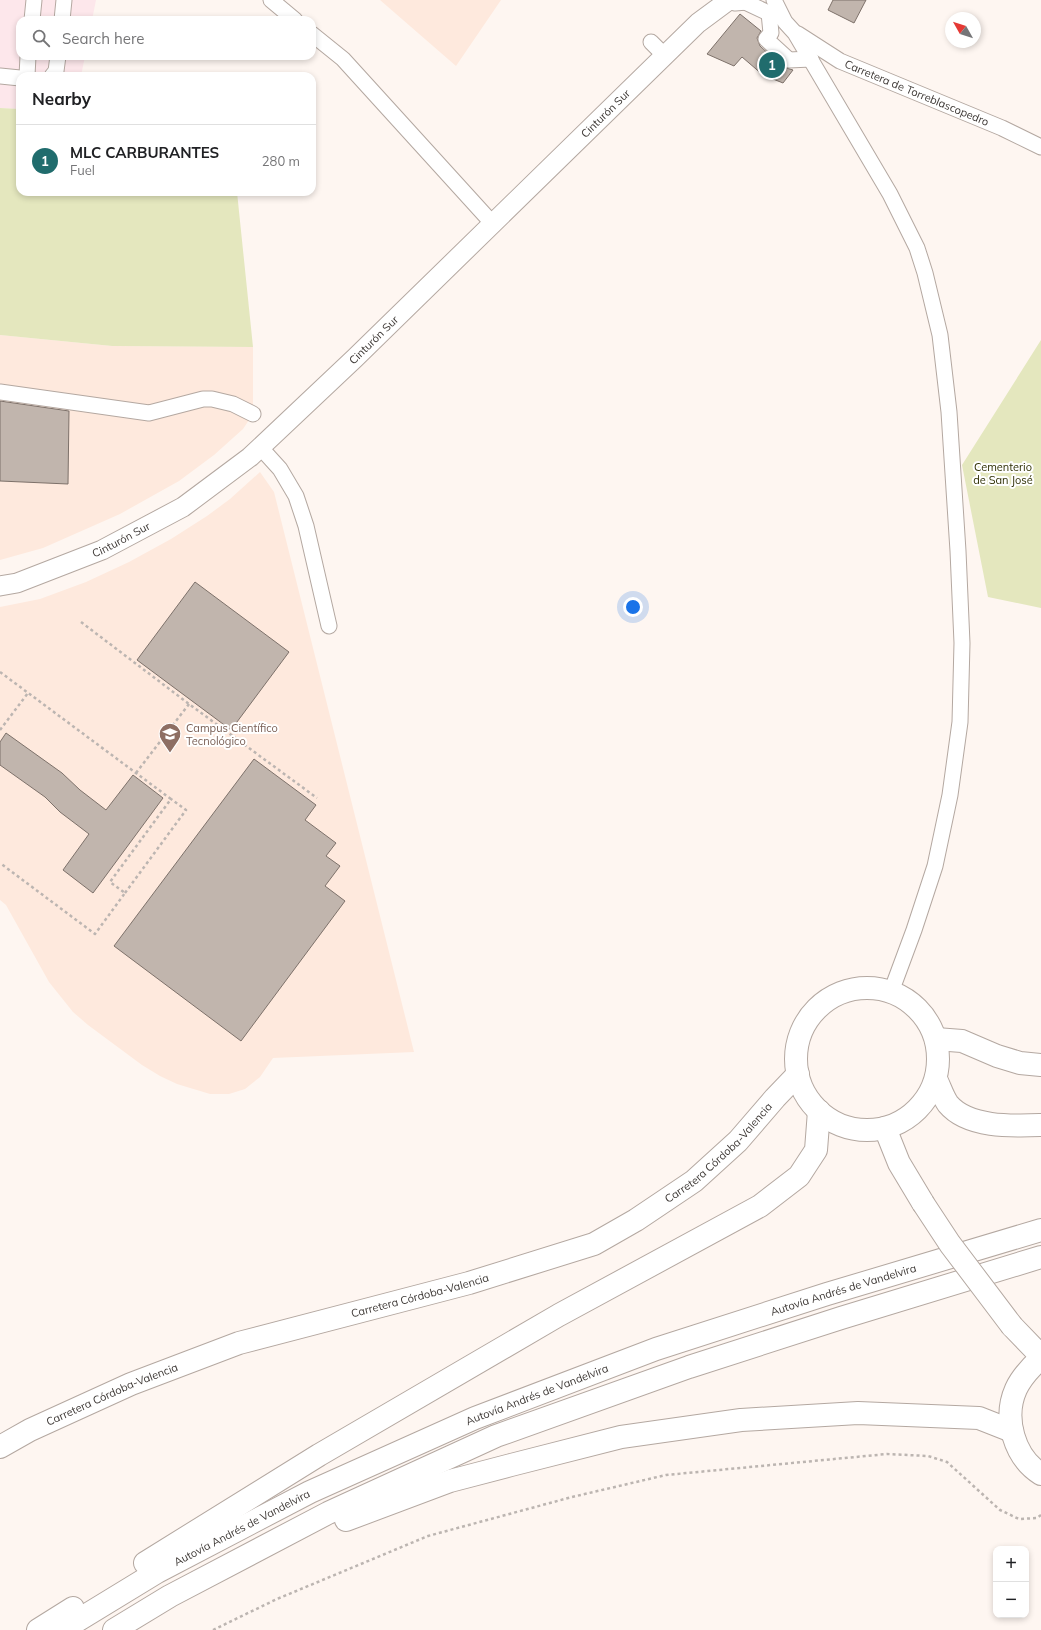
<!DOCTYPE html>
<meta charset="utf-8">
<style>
body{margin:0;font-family:Mulish,sans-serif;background:#f6f6f6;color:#202124}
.controls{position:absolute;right:12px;bottom:12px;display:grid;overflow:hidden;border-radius:8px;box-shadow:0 2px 6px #0003}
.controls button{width:36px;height:36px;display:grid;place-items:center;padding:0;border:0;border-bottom:1px solid #e0e0e0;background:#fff;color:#202124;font:20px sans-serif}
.compass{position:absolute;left:945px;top:12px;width:36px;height:36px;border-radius:50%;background:#fff;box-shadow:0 2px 6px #0003;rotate:309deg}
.you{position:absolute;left:633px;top:607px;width:14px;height:14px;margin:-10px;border:3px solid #fff;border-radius:50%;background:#1a73e8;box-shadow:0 0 0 6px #1a73e833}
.badge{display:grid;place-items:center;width:26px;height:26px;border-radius:50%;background:#206c6d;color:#fff;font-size:13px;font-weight:700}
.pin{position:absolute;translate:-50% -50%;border:2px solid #fff;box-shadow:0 1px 4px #0006}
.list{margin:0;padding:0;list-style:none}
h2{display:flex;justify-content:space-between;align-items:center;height:52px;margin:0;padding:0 16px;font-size:17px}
h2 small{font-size:13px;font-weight:400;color:#757577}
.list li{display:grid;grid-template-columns:26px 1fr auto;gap:12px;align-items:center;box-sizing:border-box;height:72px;padding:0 16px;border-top:1px solid #e0e0e0}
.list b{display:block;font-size:15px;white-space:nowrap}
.list p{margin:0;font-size:13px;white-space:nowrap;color:#757577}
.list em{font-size:13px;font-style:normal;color:#757577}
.icon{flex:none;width:22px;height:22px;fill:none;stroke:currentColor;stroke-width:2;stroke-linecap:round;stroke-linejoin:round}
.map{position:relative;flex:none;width:1041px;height:1630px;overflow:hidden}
.search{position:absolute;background:#fff;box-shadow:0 2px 6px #0003;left:16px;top:16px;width:300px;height:44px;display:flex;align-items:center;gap:10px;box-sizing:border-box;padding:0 14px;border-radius:12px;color:#757577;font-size:15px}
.panel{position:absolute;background:#fff;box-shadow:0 2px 6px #0003;left:16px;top:72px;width:300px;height:124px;border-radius:12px}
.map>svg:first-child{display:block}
.built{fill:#fee9dd}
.medical{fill:#fde7eb}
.green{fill:#e4e7be}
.building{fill:#c1b5ad;stroke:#7d716a}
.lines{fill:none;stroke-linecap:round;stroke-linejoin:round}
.minor-casing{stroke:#b4a8a1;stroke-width:17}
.major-casing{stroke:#b4a8a1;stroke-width:21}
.highway-casing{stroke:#b4a8a1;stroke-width:24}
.path{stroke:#bcb5b1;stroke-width:2.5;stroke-dasharray:3 3;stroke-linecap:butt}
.minor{stroke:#fff;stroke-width:15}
.major{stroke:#fff;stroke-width:19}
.highway{stroke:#fff;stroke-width:22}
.highway-bridge-casing{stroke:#b4a8a1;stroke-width:24;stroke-linecap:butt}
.highway-bridge{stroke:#fff;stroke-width:22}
.labels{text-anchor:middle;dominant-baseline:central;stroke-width:4;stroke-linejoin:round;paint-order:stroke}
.street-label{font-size:11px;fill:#3e3936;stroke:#fff}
.park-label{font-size:11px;fill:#2f3004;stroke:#fff}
.education-label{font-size:11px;fill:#785e54;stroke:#fff;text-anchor:start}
</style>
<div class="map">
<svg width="1041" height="1630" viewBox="0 0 1041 1630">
<rect width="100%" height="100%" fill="#fef6f1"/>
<path class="built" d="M380,0H501L456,66Z
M0,335L112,346L253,347V414L243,429L214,455L179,481L120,514L43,548L0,560Z
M260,472L274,492L414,1052L273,1058L260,1077L245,1089L229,1094H210L177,1084L160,1076L142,1065L88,1025L73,1012L49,982L6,905L0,900V607L40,599L86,582L129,562L171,539L207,516L230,499Z"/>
<path class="medical" d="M0,0H96L92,20H20V56H85L81,76H20V109L0,108Z"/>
<path class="green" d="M0,108L20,109V192H237L253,347L112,346L0,335Z
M1041,340V608L988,597L962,465Z"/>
<path class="building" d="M833,0H866L854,23L828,10Z
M740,14L761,31L757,38L760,46L783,67L793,70L783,83L763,75L742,57L734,66L707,54Z
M0,401L69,411L68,484L0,481Z
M195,582L289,652L231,730L137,660Z
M6,733L62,773L80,790L106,810L133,775L163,798L93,893L63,870L89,834L60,812L45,797L0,765V742Z
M254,759L316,805L305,820L336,843L326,856L340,866L325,886L345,901L241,1041L114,946Z"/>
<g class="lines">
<g class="minor-casing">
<g id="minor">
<path d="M271,0L295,20"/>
<path d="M774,0L785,22L795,33L890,194L917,248L925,273L940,335L949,412L958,551L962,643L960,722L950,795L935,866L914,930L891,992"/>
<path d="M743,1L777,17"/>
<path d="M769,13L771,33L766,39L789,60L811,59"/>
<path d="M32,20L34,0"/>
<path d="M62,20L64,0"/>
<path d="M312,34L343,59L493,224"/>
<path id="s1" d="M798,34L840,61L1002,128L1041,147"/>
<path d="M651,42L665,56"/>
<path d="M0,76L20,78"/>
<path d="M27,76L28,56"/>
<path d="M52,76L56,71L58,56"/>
<path d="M0,392L149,413L203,399H212L233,404L253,414"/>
<path d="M260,447L280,469L296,496L306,526L329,626"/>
</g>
</g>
<g class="major-casing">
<g id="major">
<path d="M730,0L735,1L747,0"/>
<path id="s2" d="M0,586L17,583L102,550L183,507L250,457L355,358L698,23L729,0"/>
</g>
</g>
<g class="highway-casing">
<g id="highway">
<circle cx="867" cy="1059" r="71"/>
<path d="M936,1039L962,1041L997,1056L1020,1063L1041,1065"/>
<path d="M936,1079C940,1087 943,1097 948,1104C968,1128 1013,1126 1041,1125"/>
<path d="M885,1128L899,1163L923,1203"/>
<path d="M1012,1326L1041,1356"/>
<path d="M1041,1358C1031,1367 1022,1376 1016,1389C1003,1418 1014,1457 1041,1474"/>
<path id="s3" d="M0,1447L30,1430L131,1384L239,1343L469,1283L594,1244L636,1220L694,1181L738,1141L775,1098L798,1074"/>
<path d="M346,1520L450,1481L511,1465L621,1437L741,1420L858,1413L979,1418L1012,1431"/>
<path d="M145,1563L319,1455L559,1315L760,1206L799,1176L816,1150L819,1111"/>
<path d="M38,1630L73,1608"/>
<path id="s4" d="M62,1630L157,1572L310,1492L475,1418L656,1349L827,1294L1041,1230"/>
<path d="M114,1630L170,1596L328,1513L496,1436L689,1367L841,1318L1041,1257"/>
</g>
</g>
<path class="path" d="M81,622L189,704L317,798
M0,672L171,799L110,882L125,893L95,934L0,863
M0,730L28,693
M136,773L189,704
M125,893L186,810L171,799
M213,1630L277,1599L428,1536L572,1497L666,1475L887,1454L928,1456L947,1462L1000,1510L1019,1519L1037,1518L1041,1515"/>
<use href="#minor" class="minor"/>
<use href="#major" class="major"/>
<use href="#highway" class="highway"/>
<g class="highway-bridge-casing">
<path id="highway-bridge" d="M923,1203L950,1244L1012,1326"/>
</g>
<use href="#highway-bridge" class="highway-bridge"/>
</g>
<defs>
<g id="university-pin" transform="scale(1.15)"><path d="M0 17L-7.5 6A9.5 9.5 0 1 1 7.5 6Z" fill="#8d6e63" stroke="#fff"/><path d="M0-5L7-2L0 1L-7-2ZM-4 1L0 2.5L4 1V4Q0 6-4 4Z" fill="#fff"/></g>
</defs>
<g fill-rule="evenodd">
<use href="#university-pin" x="170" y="734"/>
</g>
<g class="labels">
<g class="street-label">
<text stroke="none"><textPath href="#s1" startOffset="133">Carretera de Torreblascopedro</textPath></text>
<text stroke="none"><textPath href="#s2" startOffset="778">Cinturón Sur</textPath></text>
<text stroke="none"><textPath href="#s2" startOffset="454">Cinturón Sur</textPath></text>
<text stroke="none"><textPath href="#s2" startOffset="130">Cinturón Sur</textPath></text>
<text stroke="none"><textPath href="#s3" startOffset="785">Carretera Córdoba-Valencia</textPath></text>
<text stroke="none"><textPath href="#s4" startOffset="855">Autovía Andrés de Vandelvira</textPath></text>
<text stroke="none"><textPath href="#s3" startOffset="448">Carretera Córdoba-Valencia</textPath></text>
<text stroke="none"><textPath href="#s3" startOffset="124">Carretera Córdoba-Valencia</textPath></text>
<text stroke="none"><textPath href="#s4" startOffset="531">Autovía Andrés de Vandelvira</textPath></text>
<text stroke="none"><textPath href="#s4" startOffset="207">Autovía Andrés de Vandelvira</textPath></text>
</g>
<g class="park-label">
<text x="1003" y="467">Cementerio<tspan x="1003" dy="13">de San José</tspan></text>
</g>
<g class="education-label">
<text x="186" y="728">Campus Científico<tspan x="186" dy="13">Tecnológico</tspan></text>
</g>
</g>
</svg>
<div class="controls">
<button>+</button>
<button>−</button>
</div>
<svg class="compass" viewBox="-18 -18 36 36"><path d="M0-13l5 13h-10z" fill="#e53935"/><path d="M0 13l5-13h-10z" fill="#757577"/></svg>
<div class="you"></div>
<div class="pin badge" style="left:772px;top:65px">1</div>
<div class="search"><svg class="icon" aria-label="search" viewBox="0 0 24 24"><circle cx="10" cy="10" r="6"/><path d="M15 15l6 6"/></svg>Search here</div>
<section class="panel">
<h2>Nearby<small></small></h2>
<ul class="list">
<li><span class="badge">1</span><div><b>MLC CARBURANTES</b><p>Fuel</p></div><em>280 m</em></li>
</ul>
</section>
</div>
